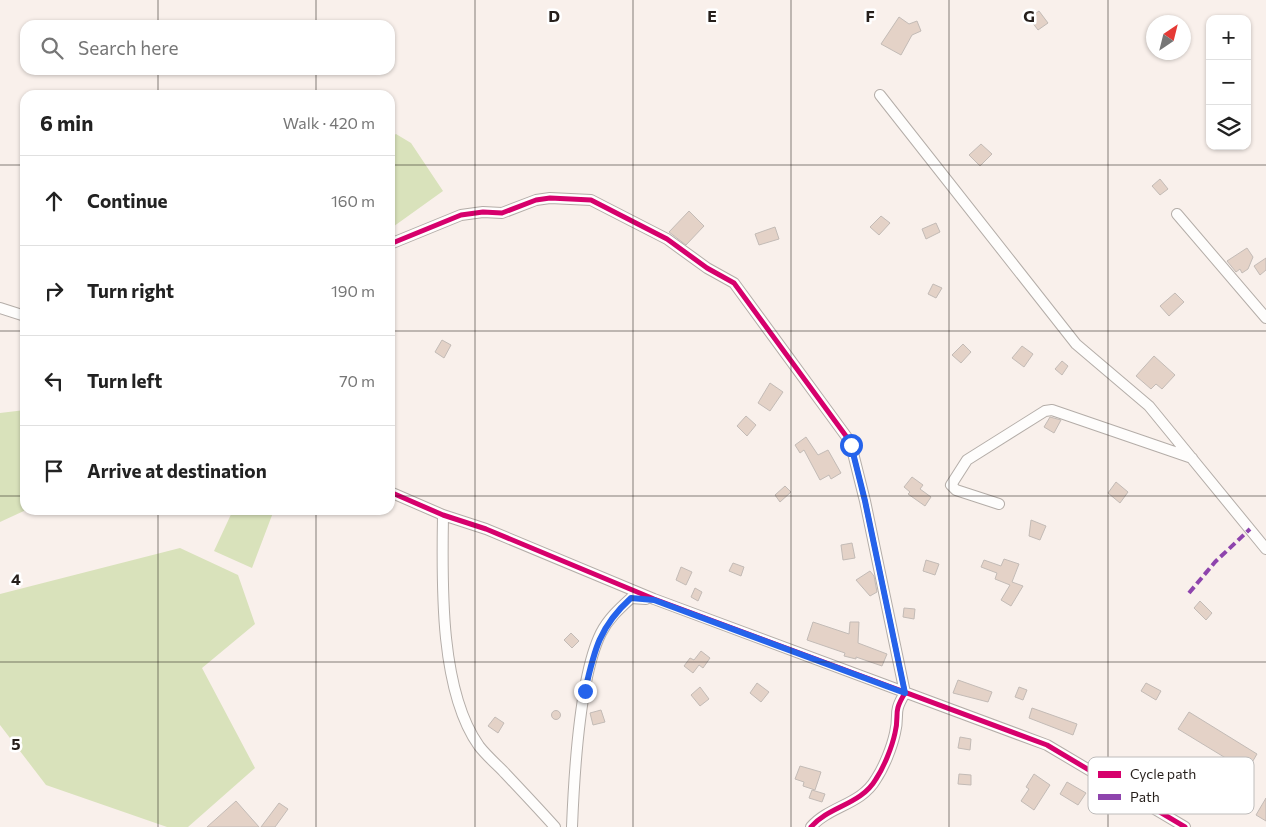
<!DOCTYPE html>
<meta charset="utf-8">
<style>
body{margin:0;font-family:Commissioner,sans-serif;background:#f2f2f2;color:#222}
.controls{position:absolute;right:15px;top:15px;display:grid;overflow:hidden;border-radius:10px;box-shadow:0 1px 4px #0004}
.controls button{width:45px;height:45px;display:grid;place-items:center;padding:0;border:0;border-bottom:1px solid #e0e0e0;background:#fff;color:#222;font:25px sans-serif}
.compass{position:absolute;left:1146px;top:15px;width:45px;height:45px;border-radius:50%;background:#fff;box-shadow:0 1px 4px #0004;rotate:35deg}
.stop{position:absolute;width:15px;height:15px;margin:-11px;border:4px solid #2563eb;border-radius:50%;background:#fff}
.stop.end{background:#2563eb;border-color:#fff;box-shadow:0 1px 5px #0008}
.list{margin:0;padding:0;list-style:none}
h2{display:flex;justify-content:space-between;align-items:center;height:65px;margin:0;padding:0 20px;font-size:21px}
h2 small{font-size:16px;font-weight:400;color:#767676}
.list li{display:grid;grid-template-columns:32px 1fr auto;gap:15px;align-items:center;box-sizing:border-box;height:90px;padding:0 20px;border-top:1px solid #e0e0e0}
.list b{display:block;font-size:19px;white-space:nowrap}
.list em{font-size:16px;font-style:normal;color:#767676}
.icon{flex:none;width:28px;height:28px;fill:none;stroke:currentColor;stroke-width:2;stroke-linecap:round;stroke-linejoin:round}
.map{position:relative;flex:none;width:1266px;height:827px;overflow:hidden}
.search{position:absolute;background:#fff;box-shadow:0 1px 4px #0004;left:20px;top:20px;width:375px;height:55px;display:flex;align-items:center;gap:12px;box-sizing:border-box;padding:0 18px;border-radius:15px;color:#767676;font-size:19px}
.panel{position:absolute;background:#fff;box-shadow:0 1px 4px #0004;left:20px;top:90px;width:375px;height:425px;border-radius:15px}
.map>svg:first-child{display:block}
.green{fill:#d9e2bb}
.building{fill:#e4d2c7;stroke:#c3bbb6}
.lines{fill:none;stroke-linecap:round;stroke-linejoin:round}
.minor-casing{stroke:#b4ada8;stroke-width:12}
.minor{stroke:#fefdfc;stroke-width:10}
.quiet{stroke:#8e44ad;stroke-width:4;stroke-dasharray:8 4;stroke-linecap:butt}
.cycleway-casing{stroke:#fff;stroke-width:8}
.cycleway{stroke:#d6006c;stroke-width:5}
.route{stroke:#2563eb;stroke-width:6}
.grid{fill:none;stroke:#261f1b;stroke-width:1;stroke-opacity:0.55}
.key{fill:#fff;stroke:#bebcbb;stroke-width:1}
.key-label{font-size:14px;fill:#261f1b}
.grid-label{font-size:16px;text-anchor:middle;font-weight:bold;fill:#261f1b;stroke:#fff;stroke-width:5;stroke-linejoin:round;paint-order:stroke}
</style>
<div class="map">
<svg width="1266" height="827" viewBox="0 0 1266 827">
<rect width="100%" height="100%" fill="#f9f0eb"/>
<path class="green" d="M396,134L411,143L443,191L390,229V138Z
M25,410L26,510L0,522V413Z
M233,510H274L252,568L214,551Z
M180,548L238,575L255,624L202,668L255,768L188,827H167L46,785L0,725V594Z"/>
<path class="building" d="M1039,11L1048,23L1038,30L1029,18Z
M899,17L909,24L917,21L921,31L912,35L901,55L881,44Z
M981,144L992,154L980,166L969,155Z
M1160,179L1168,189L1160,195L1152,186Z
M689,211L704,226L686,245L669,232Z
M881,216L890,223L879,235L870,227Z
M936,223L940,232L926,239L922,229Z
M775,227L779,239L759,245L755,234Z
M1247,248L1253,257L1248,269L1242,273L1240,269L1236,272L1227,261Z
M1266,258V270L1260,275L1254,266Z
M933,284L942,288L936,298L928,294Z
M1175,293L1184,302L1169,316L1160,306Z
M442,340L451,345L444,358L435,352Z
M963,344L971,352L961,363L952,355Z
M1022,346L1033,354L1024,367L1012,358Z
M1154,356L1175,375L1162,389L1156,384L1151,389L1136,376Z
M1062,361L1068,366L1062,375L1055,369Z
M770,383L783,392L770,411L758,403Z
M746,416L756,425L747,436L737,426Z
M1050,417L1061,420L1054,433L1044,427Z
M806,437L818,455L828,450L841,473L831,479L829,475L820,480L804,450L800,453L795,445Z
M912,477L923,485L920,489L931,497L925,506L908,494L910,492L904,487Z
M1116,482L1128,492L1120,503L1108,493Z
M785,486L791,492L780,502L775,495Z
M1031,520L1046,526L1040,540L1029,536Z
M852,543L855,558L843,560L841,545Z
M1004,559L1019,564L1012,582L1023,586L1011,606L1001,600L1010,585L995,579L997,573L981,567L984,560L1001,566Z
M926,560L939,564L935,575L923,571Z
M733,563L744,567L741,576L729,571Z
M681,567L692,572L686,585L676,580Z
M870,571L874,576L877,592L870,596L856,580Z
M695,588L702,592L698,601L691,597Z
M1200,601L1212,613L1206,620L1194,608Z
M904,608L915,609L914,619L903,617Z
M813,622L849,634L850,622H859L858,643L887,654L882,666L856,657V659L844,656L845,653L807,640Z
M571,633L579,641L572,648L564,640Z
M701,651L710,658L703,668L699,665L693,673L684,666L690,658L694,660Z
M958,680L992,692L988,702L953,693Z
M757,683L769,692L761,702L750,693Z
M1146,683L1161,691L1156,700L1141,691Z
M700,687L709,699L700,706L691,695Z
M1019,687L1027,690L1023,700L1015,697Z
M1032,708L1077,724L1073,735L1029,718Z
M601,710L605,722L593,725L590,713Z
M551.5 715a4.5 4.5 0 1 1 9 0a4.5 4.5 0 1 1-9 0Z
M1189,712L1257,754L1247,771L1178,729Z
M495,717L504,723L498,733L488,726Z
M960,737L971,739L970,750L958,748Z
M800,766L821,772L815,790L803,786L804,782L795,779Z
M959,774L971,775V785L958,784Z
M1034,774L1050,785L1034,810L1021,801L1029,789L1026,787Z
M1067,782L1086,793L1078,805L1060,794Z
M812,790L825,794L822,802L809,798Z
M1266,798V821L1256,815Z
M236,801L259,827H207Z
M279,803L288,809L275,827H261Z"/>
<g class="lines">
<g class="minor-casing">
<path id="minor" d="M880,95L1076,344L1149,406L1266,549
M1177,214L1266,318
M390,244L461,215L483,212L502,213L536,200L550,198L591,200L667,239L707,268L734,283L846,436L851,445L865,501L905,693C892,714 900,713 895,733C892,747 884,767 876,779C861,805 829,806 811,827
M0,308L25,316
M390,492L443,515L486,529L654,599L1047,745L1185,827
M999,504L956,490L951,485L967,460L1045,411L1052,410L1192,458
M443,515C442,581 439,690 479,746C486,755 495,763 503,771C520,789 538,808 555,827
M572,827C574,776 579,677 601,633C608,619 619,609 631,598L646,599"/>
</g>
<use href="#minor" class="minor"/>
<path class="quiet" d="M1189,593L1215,562L1250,529"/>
<g class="cycleway-casing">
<path id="cycleway" d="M390,244L461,215L483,212L502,213L536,200L550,198L591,200L667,239L707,268L734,283L846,436L851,445L865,501L905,693C892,714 900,713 895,733C892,747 884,767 876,779C861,805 829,806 811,827
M390,492L443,515L486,529L654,599L1047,745L1185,827"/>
</g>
<use href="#cycleway" class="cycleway"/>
</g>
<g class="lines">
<path class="route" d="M585,691C594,651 599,627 631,598L654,600L905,693L865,501L851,445"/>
</g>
<path class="grid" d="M158,0V25M316,0V25M475,0V827M633,0V827M791,0V827M949,0V827M1108,0V827M158,70V95M316,70V95M0,165H25M390,165H1266M0,331H25M390,331H1266M0,496H25M390,496H1266M158,510V827M316,510V827M0,662H1266"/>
<rect x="1088" y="757" width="166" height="57" rx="8" class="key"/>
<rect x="1098" y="771" width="23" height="7" fill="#d6006c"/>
<rect x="1098" y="794" width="23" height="6" fill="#8e44ad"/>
<g class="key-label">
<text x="1130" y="779">Cycle path</text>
<text x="1130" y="802">Path</text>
</g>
<g class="grid-label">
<text x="554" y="22">D</text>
<text x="712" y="22">E</text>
<text x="870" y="22">F</text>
<text x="1029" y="22">G</text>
<text x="16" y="585">4</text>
<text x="16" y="750">5</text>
</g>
</svg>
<div class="controls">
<button>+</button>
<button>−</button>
<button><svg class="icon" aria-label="layers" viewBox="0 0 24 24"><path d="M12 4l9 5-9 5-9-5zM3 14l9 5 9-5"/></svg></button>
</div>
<svg class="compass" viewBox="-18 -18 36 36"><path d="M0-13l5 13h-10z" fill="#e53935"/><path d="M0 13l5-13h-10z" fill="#767676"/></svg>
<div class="stop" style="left:851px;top:445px"></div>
<div class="stop end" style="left:585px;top:691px"></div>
<div class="search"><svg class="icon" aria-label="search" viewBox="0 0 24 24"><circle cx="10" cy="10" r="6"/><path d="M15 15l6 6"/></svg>Search here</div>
<section class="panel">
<h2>6 min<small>Walk · 420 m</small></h2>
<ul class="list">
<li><svg class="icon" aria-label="ahead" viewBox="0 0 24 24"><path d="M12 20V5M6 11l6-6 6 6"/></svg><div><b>Continue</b></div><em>160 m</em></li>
<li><svg class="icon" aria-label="right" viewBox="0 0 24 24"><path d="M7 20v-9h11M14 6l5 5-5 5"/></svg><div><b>Turn right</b></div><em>190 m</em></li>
<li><svg class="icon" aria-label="left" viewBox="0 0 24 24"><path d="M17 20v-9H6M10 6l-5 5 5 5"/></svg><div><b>Turn left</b></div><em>70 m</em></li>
<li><svg class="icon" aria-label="arrive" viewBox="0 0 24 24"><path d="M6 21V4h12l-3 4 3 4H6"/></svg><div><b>Arrive at destination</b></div></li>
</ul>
</section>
</div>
